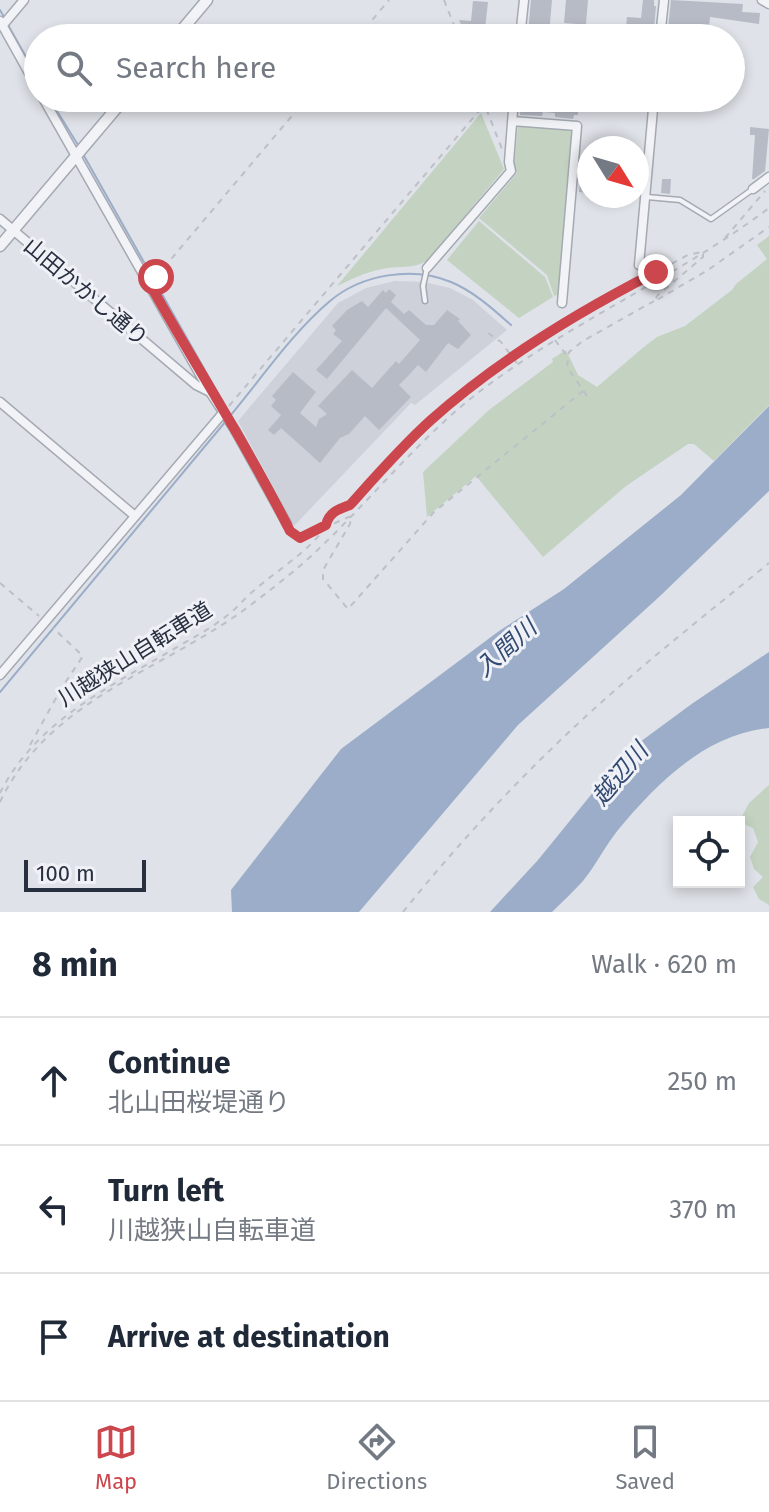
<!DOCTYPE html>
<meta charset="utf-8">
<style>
body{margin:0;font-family:"Fira Sans","Noto Sans JP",sans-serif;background:#f2f2f3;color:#1f2937}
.controls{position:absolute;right:24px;bottom:24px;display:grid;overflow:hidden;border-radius:0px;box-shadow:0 4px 12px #0003}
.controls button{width:72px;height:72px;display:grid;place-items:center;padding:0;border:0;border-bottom:2px solid #e0e1e3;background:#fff;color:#1f2937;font:40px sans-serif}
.compass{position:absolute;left:577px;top:136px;width:72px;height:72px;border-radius:50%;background:#fff;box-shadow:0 4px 12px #0003;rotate:127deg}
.scale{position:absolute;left:24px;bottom:20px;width:122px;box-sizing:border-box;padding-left:8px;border:4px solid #282f3f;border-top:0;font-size:22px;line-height:28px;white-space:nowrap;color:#282f3f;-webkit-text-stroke:6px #eff1f6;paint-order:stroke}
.stop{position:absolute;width:24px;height:24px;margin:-18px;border:6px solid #cc464e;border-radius:50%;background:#fff}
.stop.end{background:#cc464e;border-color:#fff;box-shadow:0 2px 8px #0008}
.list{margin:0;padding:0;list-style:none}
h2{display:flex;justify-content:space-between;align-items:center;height:104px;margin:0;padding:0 32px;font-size:34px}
h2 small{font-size:26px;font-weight:400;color:#747a83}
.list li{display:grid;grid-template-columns:52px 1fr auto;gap:24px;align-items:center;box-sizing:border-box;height:128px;padding:0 32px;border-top:2px solid #e0e1e3}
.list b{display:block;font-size:30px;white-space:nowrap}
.list p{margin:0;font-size:26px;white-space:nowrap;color:#747a83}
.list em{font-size:26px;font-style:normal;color:#747a83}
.icon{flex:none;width:44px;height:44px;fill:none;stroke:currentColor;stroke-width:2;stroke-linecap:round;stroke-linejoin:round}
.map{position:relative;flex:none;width:769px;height:912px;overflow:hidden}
.search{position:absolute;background:#fff;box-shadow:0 4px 12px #0003;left:24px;right:24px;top:24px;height:88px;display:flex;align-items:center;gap:20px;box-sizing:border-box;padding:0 28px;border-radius:44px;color:#747a83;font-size:30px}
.sheet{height:488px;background:#fff}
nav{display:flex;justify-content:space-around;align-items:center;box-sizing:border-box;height:112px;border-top:2px solid #e0e1e3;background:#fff;font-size:22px;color:#747a83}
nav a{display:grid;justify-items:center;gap:4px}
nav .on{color:#cc464e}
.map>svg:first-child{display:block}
.built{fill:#ced1da}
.green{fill:#c3d2c1}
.water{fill:#9badc8}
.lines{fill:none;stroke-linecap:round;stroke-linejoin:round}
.stream{stroke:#9badc8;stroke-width:2}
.building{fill:#b7bbc5}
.service-casing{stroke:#a4a9b2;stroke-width:7}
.minor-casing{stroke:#a4a9b2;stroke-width:11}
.tertiary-casing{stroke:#a4a9b2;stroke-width:13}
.path{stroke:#bdc0c7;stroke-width:2;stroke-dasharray:6 6;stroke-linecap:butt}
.service{stroke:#f2f3f7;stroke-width:4}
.minor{stroke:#f2f3f7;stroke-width:8}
.tertiary{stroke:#f2f3f7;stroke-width:10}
.route{stroke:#cc464e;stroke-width:10}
.labels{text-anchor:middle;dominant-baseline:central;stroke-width:6;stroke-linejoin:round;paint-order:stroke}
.street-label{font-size:22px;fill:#282f3f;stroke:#eff1f6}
.water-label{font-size:24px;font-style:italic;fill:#334a72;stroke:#eff1f6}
</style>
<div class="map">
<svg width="769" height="912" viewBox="0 0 769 912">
<rect width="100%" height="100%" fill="#dfe2e8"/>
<path class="built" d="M395,281L424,282L450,288L473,300L507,330L415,405L411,403L294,526L238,421L338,303L366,288Z"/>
<path class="green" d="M481,113L504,169L428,260C412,270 400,265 382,269C366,272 352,279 337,286Z
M522,124L574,131L559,294L554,296L547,275L479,218L517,173L514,166L518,126Z
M479,221L545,277L553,297L519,318L447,260Z
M769,236V405L714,461L694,444H688L626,486L543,557L476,476L427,517L423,472L489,410L553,362L552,359L566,350L578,375L597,387L645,346L657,337L685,326L732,290L736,284L767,259L757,245Z
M769,785V905L759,899L753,887L763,877L754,869L750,857L758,842L753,828L739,822L749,803Z"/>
<path class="water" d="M769,406V491L659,597L518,725L359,912H232L231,890L341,749L499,631L564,589L681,495Z
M769,652V728C706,734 657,783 618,830C605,846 596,865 583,881C573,892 562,902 552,912H490L538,860L625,753L693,703Z"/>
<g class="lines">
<path class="stream" d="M0,10L5,19
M8,25L38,78
M49,98L78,145
M83,154L229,413
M230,416C261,379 293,332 330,301C362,274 413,266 451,282C473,291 493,309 511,325
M0,692L226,421"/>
</g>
<path class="building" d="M531,0H552L549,35L528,33Z
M566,0H588L585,36H576L577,24L564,23Z
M643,0H654V6H656L654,29L626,27L627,17L641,18Z
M671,0L743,4L742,12L760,13L759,24L710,17L708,38H667Z
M473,1L488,2L484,38H467L459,20L471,21Z
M521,98H579L578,115H574L573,119L555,117V113L543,112L542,116L520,115Z
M699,98L698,108H674L675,98Z
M750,127L769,129L765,171L754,179H752L755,135H750Z
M581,172H589V193L579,192Z
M662,179H671L670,194L661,193Z
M389,289L396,295L391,302L404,314L409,310L426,325H434L447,310L460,319L458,321L471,335L458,349L448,343L426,372L418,365L408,376L399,385L411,397L379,430L365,416L349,434L340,438L320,463L281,428L274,435L268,430L281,415L271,406L276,400L272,396L293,372L316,392L300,413L316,427L319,419L327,414L318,406L352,370L372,388L396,361L399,364L420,340L386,308L327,379L316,370L342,341L333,334L336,330L332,326L347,310L362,301L368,307L383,290L386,293Z"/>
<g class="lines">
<g class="service-casing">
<path id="service" d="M647,197L680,200L711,219L753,189
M425,301L423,286L427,268"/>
</g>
<g class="minor-casing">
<path id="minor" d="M762,0L769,4
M0,21L38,89
M3,25L24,0
M520,38L524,0
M660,38L664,0
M43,98L210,392L235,430L287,524
M512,121L577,126L562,303
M753,189L769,177
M0,219L196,385L210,392
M639,265L654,98
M427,268L511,171L509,162L514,98
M0,402L135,516
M0,675L223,413"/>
</g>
<g class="tertiary-casing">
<path id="tertiary" d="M175,38L207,0
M0,246L125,98"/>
</g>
<path class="path" d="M444,0L459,38
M357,38L389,0
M482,98L502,149
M725,238L765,191
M703,254V257L657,296L655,301L708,270L769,227
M156,277L307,98
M488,333L501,342L517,363
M555,340L567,356
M587,396L567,367L569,352L583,341L654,301
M229,406L484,105
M291,532L296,537H303L351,516L350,524L323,570V579L348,609L434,512L583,391
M0,583L39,616
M30,745L61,689L83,656L53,628
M0,793C36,722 106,689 172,650C191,639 212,628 229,614C237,608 243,600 251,593C271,575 294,561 313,542C330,526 326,514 350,505L432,419L512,356L625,288L688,255L701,252
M0,802C49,699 162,671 248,607C269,591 290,575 309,558C369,503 418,438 483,389C573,321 679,276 769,208
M403,912C464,836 532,764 605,699C658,652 714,608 769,563"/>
<use href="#service" class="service"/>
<use href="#minor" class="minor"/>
<use href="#tertiary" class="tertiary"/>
</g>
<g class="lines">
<path class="route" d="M156,277L148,281C195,365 247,445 290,531L300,538L326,525C329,512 339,509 350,505C376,476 402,446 431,420C498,360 576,313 656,272"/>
</g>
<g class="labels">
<g class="street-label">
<text transform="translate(86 292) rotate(40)">山田かかし通り</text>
<text transform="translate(135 654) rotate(-32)">川越狭山自転車道</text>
</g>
<g class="water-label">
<text transform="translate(506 648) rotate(-42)">入間川</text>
<text transform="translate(620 774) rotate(-50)">越辺川</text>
</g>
</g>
</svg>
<div class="controls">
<button><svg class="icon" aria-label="locate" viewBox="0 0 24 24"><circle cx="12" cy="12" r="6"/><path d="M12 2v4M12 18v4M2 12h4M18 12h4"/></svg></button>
</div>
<svg class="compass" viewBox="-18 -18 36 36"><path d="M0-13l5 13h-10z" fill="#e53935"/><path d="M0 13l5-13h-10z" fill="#747a83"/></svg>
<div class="scale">100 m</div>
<div class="stop" style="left:156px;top:277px"></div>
<div class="stop end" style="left:656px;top:272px"></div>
<div class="search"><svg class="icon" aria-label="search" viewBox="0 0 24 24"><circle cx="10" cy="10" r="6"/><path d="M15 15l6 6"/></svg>Search here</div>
</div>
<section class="sheet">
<h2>8 min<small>Walk · 620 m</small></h2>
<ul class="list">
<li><svg class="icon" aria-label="ahead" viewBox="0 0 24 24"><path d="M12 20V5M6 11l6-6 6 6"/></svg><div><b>Continue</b><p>北山田桜堤通り</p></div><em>250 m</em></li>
<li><svg class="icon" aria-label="left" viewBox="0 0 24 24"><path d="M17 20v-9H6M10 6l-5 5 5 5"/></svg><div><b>Turn left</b><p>川越狭山自転車道</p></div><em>370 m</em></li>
<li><svg class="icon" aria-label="arrive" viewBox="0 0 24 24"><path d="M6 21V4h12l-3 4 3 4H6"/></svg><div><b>Arrive at destination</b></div></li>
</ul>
</section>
<nav>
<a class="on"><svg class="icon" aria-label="map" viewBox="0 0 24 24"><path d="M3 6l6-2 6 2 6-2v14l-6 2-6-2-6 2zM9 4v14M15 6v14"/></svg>Map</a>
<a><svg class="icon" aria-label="directions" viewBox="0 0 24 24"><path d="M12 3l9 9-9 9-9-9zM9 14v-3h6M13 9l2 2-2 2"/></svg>Directions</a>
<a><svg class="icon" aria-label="saved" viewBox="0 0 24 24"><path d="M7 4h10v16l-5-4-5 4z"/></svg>Saved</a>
</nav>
